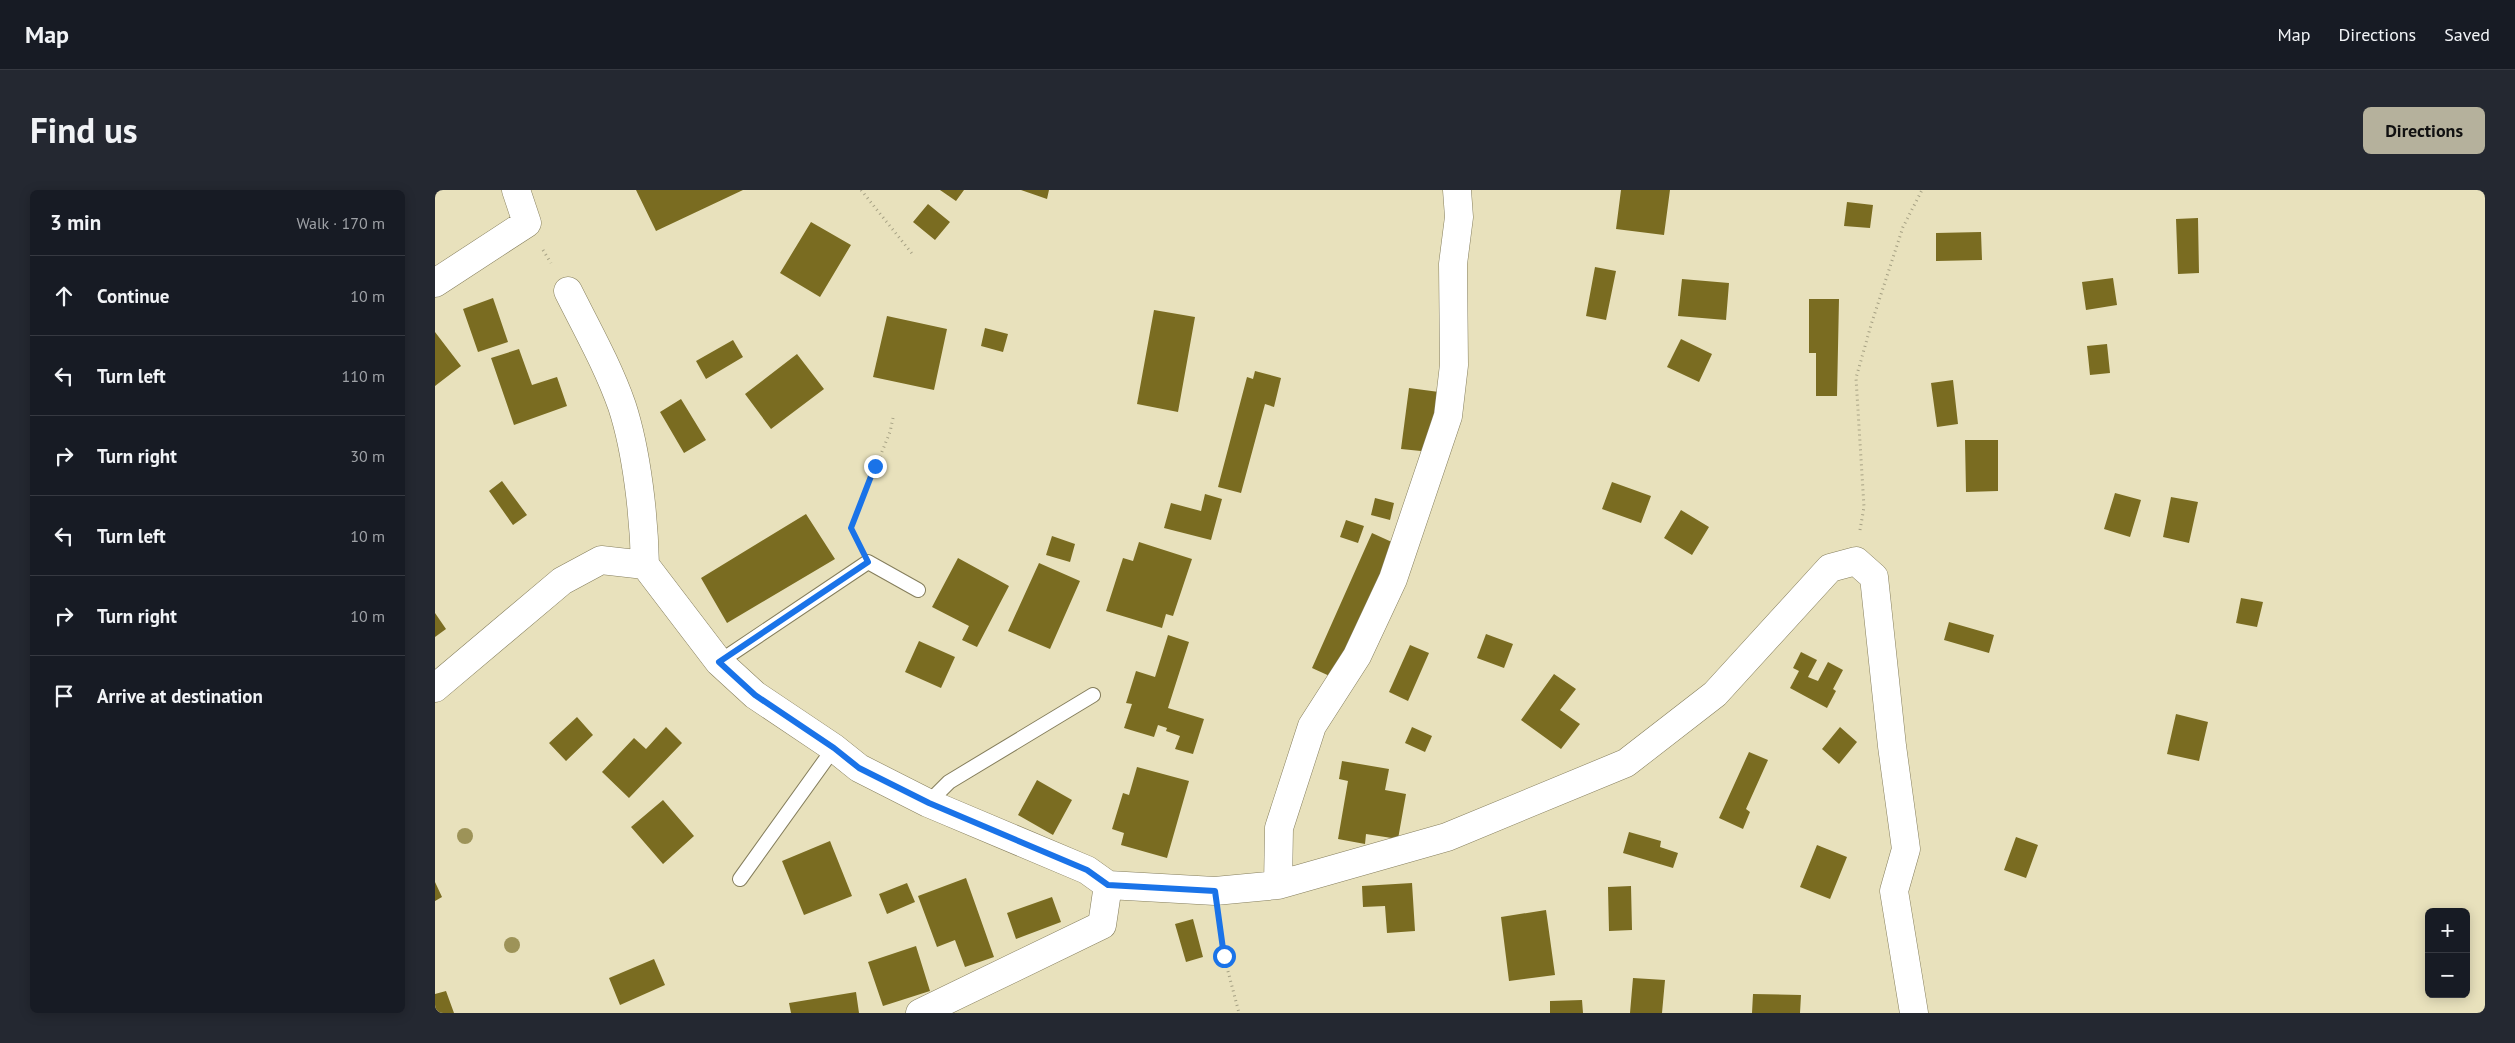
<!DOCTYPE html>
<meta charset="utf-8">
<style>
body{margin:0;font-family:"PT Sans",sans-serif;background:#242831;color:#f1f3f6}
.controls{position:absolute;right:15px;bottom:15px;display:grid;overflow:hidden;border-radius:8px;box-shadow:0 2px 12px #0003}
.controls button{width:45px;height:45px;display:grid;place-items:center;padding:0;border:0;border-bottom:1px solid #363941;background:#171b24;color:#f1f3f6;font:25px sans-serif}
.stop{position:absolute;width:15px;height:15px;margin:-11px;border:4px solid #1a73e8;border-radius:50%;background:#fff}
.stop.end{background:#1a73e8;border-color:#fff;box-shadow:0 1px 5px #0008}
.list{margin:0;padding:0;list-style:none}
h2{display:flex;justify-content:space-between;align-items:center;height:65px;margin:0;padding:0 20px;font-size:21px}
h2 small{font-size:16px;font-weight:400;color:#9ea1a6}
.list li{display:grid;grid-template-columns:32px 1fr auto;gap:15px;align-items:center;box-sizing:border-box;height:80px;padding:0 20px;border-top:1px solid #363941}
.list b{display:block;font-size:19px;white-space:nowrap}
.list em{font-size:16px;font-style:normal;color:#9ea1a6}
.icon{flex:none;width:28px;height:28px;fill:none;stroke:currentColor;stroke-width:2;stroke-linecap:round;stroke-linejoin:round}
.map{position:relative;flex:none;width:2050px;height:823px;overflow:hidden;border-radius:8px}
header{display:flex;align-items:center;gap:30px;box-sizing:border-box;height:70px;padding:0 25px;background:#171b24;border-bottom:1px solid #363941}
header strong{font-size:24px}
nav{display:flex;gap:28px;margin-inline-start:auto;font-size:18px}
.intro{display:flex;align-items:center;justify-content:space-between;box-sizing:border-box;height:120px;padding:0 30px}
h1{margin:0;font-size:35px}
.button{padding:12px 22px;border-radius:8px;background:#b5b19c;color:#111;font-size:18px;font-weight:700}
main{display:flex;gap:30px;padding:0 30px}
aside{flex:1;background:#171b24;border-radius:8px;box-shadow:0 2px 12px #0003}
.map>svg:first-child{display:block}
.building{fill:#7a6c21}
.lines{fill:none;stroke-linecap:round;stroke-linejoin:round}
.lane-casing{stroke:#857e5c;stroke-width:16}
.street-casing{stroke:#857e5c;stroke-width:29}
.path{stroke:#a6a184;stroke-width:3;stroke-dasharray:1 4;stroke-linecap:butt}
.lane{stroke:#fff;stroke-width:14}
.street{stroke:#fff;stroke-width:28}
.tree{fill:#9d9358}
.route{stroke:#1a73e8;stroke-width:6}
</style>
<header>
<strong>Map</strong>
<nav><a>Map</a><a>Directions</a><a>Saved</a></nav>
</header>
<div class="intro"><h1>Find us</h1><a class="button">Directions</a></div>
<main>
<aside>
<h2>3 min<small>Walk · 170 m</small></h2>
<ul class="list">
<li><svg class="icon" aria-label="ahead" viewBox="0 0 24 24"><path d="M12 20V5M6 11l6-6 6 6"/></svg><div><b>Continue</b></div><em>10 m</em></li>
<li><svg class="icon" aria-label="left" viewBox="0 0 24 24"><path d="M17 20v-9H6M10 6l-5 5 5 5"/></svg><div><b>Turn left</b></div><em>110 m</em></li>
<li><svg class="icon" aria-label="right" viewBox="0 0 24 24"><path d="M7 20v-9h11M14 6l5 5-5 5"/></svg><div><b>Turn right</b></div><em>30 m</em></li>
<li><svg class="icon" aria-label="left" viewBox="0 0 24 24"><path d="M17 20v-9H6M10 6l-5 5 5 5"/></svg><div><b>Turn left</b></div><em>10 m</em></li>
<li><svg class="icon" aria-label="right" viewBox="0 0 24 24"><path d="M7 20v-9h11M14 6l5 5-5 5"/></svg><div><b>Turn right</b></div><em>10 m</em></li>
<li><svg class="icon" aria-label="arrive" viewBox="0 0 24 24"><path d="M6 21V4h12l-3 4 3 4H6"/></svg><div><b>Arrive at destination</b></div></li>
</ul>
</aside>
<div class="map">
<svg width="2050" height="823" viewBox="0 0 2050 823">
<rect width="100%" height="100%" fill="#e8e1bc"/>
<path class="building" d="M201,0H308L221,41Z
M505,0H529L521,11Z
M586,0H614L612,9Z
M1186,0H1235L1229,45L1181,39Z
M1412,12L1438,15L1435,38L1409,36Z
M493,14L515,32L500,50L478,32Z
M1763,28L1764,83L1743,84L1741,29Z
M376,32L416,55L385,107L345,83Z
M1546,42L1547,70L1501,71V43Z
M1160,77L1181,81L1171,130L1151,126Z
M1678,88L1682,115L1651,120L1647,92Z
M1247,89L1294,93L1291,130L1243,126Z
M58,108L73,152L43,162L28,119Z
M1374,109H1404L1402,206H1381V163H1374Z
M719,120L760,127L743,222L702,214Z
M452,126L512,139L499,200L438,187Z
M550,138L573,144L568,162L546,156Z
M0,142L26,176L0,196Z
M1246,149L1277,164L1264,192L1232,177Z
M298,150L308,167L271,189L261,171Z
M1672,154L1675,183L1655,185L1652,156Z
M84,159L97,195L122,187L132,216L79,235L56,168Z
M362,164L389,199L336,239L310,204Z
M820,181L846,188L839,217L830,214L806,303L783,297L812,187L818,189Z
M1518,190L1523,234L1502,237L1496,193Z
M974,198L1004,202L996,262L966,259Z
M246,209L271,250L249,263L225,222Z
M1530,250H1563V301L1531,302Z
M67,291L92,325L78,335L54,301Z
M1177,292L1216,306L1206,333L1167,319Z
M1680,303L1706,310L1695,347L1669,339Z
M770,304L787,309L776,350L729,338L736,313L766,321Z
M1736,307L1763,312L1754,353L1728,347Z
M940,308L959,313L955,330L936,325Z
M1246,320L1274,337L1257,365L1229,348Z
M371,324L400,369L292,433L266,388Z
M911,330L929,336L923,353L905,347Z
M937,343L959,353L899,488L877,478Z
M617,346L640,354L635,372L611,365Z
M704,352L757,369L738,426L731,424L727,438L671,421L688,368L698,371Z
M523,368L574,396L542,457L527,450L534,436L497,417Z
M604,373L645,391L615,459L573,441Z
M1806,408L1828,412L1822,437L1801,433Z
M0,423L11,439L0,447Z
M1514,432L1559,445L1554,463L1509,450Z
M1051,444L1078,454L1069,478L1042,468Z
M733,445L754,452L733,518L769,529L758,564L740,559L745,546L731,541L732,538L723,535L719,547L689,538L697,514L691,513L701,481L720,487Z
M484,451L520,467L506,498L470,482Z
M975,455L994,463L973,511L954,502Z
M1366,462L1382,470L1373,487L1383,491L1393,472L1408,480L1398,499L1401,501L1392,518L1355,498L1364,481L1358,478Z
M1119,484L1141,499L1125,520L1145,534L1126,559L1086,530Z
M1741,524L1773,532L1764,571L1732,564Z
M142,527L158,545L131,571L114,553Z
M231,537L247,553L194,608L167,582L199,548L211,559Z
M977,537L997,546L990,562L970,553Z
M1405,537L1422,552L1404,574L1387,559Z
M1314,562L1333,570L1311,619L1315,622L1308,639L1284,628Z
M907,571L954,579L950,600L971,604L963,649L931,644L930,654L903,649L913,591L904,589Z
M702,577L754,591L732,668L686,655L689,643L677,639L688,603L694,605Z
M602,590L637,610L618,645L583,625Z
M228,610L259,646L228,674L196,637Z
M1194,642L1226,651L1225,657L1243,663L1238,678L1188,663Z
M1581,647L1603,655L1591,688L1569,680Z
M395,651L417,706L369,725L347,671Z
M1382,655L1412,667L1395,709L1365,697Z
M531,688L559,767L530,777L520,750L502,757L483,706Z
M0,692L7,707L0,711Z
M472,693L480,712L452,724L444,704Z
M977,693L980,741L952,743L950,716L928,717L927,696Z
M1196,696L1197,740L1174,741L1173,697Z
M617,707L626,732L581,749L572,723Z
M1111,720L1120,785L1074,791L1066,727Z
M758,729L768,767L751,772L740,734Z
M481,756L495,801L448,816L433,772Z
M219,769L230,795L185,815L174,788Z
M1198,788L1230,790L1227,823H1195Z
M11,801L19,823H0V804Z
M421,802L424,823H356L354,813Z
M1318,804L1366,805L1365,823H1317Z
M1147,810L1148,823H1115V811Z"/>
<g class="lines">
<g class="lane-casing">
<path id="lane" d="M284,472L433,372L483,400
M493,613L514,592L658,505
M305,689L399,558"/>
</g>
<g class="street-casing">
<path id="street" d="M0,93L92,33L81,0
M133,101C152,139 173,176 187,216C202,262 209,327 210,375
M0,498L127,391L166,370L210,375L284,472L320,505L399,558L424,578L493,613L652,680L673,695
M843,695L844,638L877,536L922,466L958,389L1013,226L1019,175L1018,74L1024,27L1022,0
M485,823L667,735L673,695L780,701L843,695L1012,647L1191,573L1280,504L1395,378L1421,371L1439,387L1457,556L1471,659L1459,701L1479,823"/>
</g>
<path class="path" d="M426,0L479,66
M108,60L116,73
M1425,340L1429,317L1421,188L1436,135L1468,37L1487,0
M421,350L416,338L455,242L458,228
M784,732L789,766L804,823"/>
<use href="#lane" class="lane"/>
<use href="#street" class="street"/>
</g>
<g class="tree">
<circle cx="30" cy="646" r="8"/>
<circle cx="77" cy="755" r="8"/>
</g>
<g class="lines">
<path class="route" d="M440,276L416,338L433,372L284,472L320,505L399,558L424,578L494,613L652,680L673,695L780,701L789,766"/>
</g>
</svg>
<div class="controls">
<button>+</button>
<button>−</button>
</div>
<div class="stop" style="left:789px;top:766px"></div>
<div class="stop end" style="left:440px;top:276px"></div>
</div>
</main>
